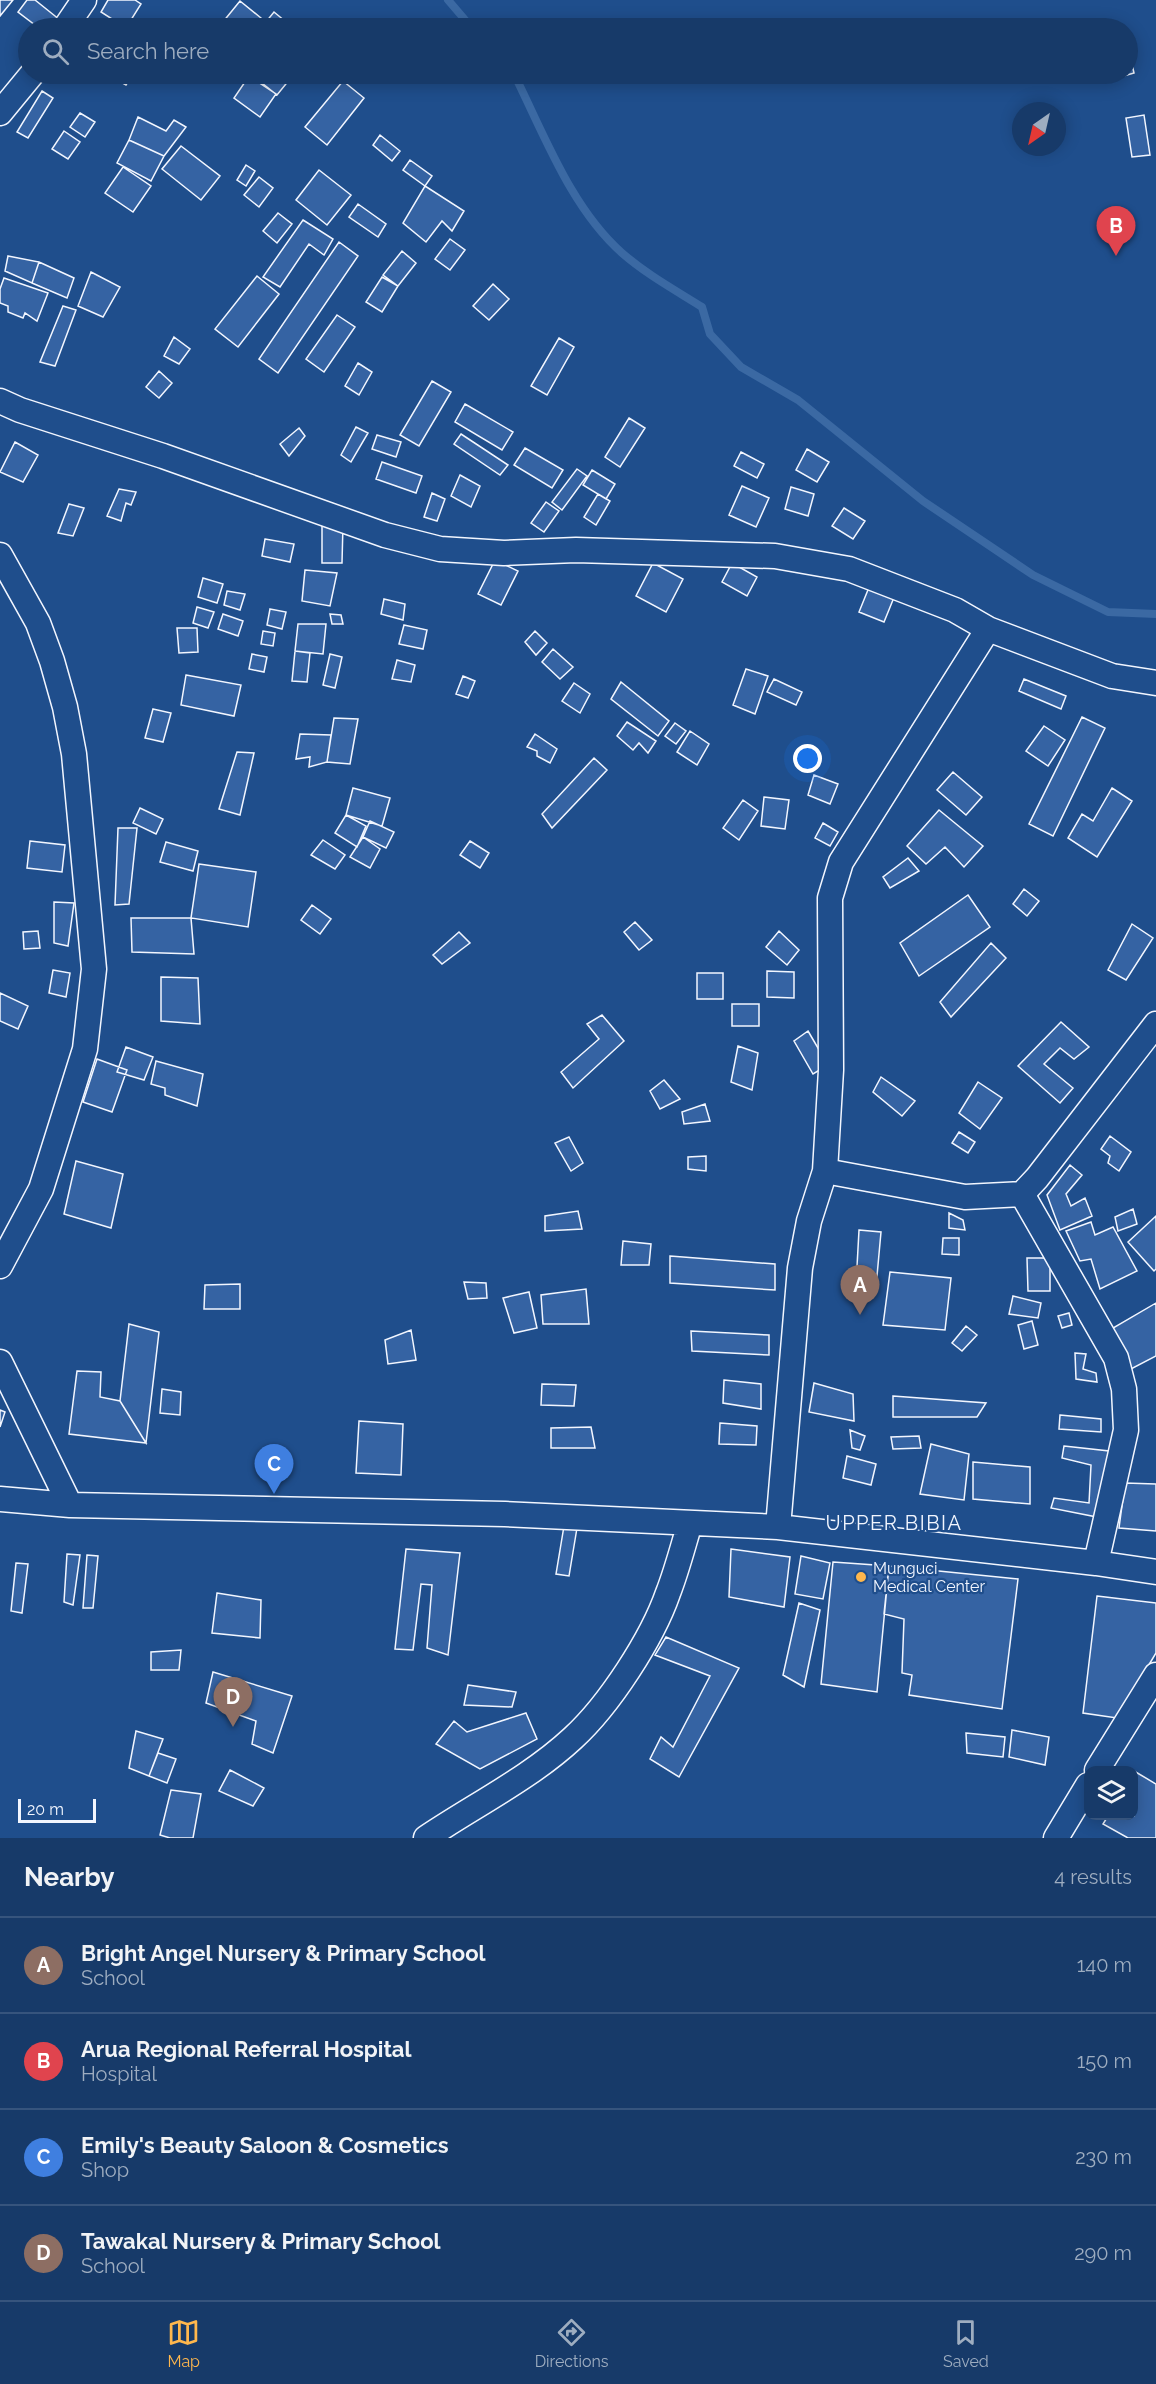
<!DOCTYPE html>
<style>
body{margin:0;font-family:Raleway,sans-serif;background:#20416f;color:#f1f3f6}
.controls{position:absolute;right:18px;bottom:18px;display:grid;overflow:hidden;border-radius:12px;box-shadow:0 3px 15px #0003}
.controls button{width:54px;height:54px;display:grid;place-items:center;padding:0;border:0;border-bottom:2px solid #36547d;background:#173a69;color:#f1f3f6;font:30px sans-serif}
.compass{position:absolute;left:1012px;top:102px;width:54px;height:54px;border-radius:50%;background:#173a69;box-shadow:0 3px 15px #0003;rotate:214deg}
.scale{position:absolute;left:18px;bottom:15px;width:78px;box-sizing:border-box;padding-left:6px;border:3px solid #f2f6ff;border-top:0;font-size:16px;line-height:21px;white-space:nowrap;color:#f2f6ff;-webkit-text-stroke:4px #1f4e8c;paint-order:stroke}
.you{position:absolute;left:808px;top:759px;width:21px;height:21px;margin:-15px;border:4px solid #fff;border-radius:50%;background:#1a73e8;box-shadow:0 0 0 9px #1a73e833}
.badge{display:grid;place-items:center;width:39px;height:39px;border-radius:50%;background:#ffb74d;color:#fff;font-size:20px;font-weight:700}
.pin{position:absolute;translate:-50% -50px;filter:drop-shadow(0 2px 3px #0008)}
.pin::after{content:'';position:absolute;top:32px;width:21px;height:18px;background:inherit;clip-path:polygon(0 0,100% 0,50% 100%)}
.list{margin:0;padding:0;list-style:none}
h2{display:flex;justify-content:space-between;align-items:center;height:78px;margin:0;padding:0 24px;font-size:26px}
h2 small{font-size:20px;font-weight:400;color:#9eadc0}
.list li{display:grid;grid-template-columns:39px 1fr auto;gap:18px;align-items:center;box-sizing:border-box;height:96px;padding:0 24px;border-top:2px solid #36547d}
.list b{display:block;font-size:22px;white-space:nowrap}
.list p{margin:0;font-size:20px;white-space:nowrap;color:#9eadc0}
.list em{font-size:20px;font-style:normal;color:#9eadc0}
.icon{flex:none;width:33px;height:33px;fill:none;stroke:currentColor;stroke-width:2;stroke-linecap:round;stroke-linejoin:round}
.map{position:relative;flex:none;width:1156px;height:1838px;overflow:hidden}
.search{position:absolute;background:#173a69;box-shadow:0 3px 15px #0003;left:18px;right:18px;top:18px;height:66px;display:flex;align-items:center;gap:15px;box-sizing:border-box;padding:0 21px;border-radius:33px;color:#9eadc0;font-size:22px}
.sheet{height:462px;background:#173a69}
nav{display:flex;justify-content:space-around;align-items:center;box-sizing:border-box;height:84px;border-top:2px solid #36547d;background:#173a69;font-size:16px;color:#9eadc0}
nav a{display:grid;justify-items:center;gap:3px}
nav .on{color:#ffb74d}
.map>svg:first-child{display:block}
.lines{fill:none;stroke-linecap:round;stroke-linejoin:round}
.stream{stroke:#3b69a3;stroke-width:8}
.building{fill:#3563a3;stroke:#f2f6ff;stroke-width:1.5}
.minor-casing{stroke:#f2f6ff;stroke-width:27}
.minor{stroke:#1f4e8c;stroke-width:24}
.poi-dot{fill:#ffb74d;stroke:#1f4e8c;stroke-width:2}
.labels{text-anchor:middle;dominant-baseline:central;stroke-width:4.5;stroke-linejoin:round;paint-order:stroke}
.poi-label{font-size:16px;fill:#f2f6ff;stroke:#1f4e8c;text-anchor:start}
.quarter-label{font-size:20px;letter-spacing:1.5px;fill:#f2f6ff;stroke:#1f4e8c}
</style>
<div class="map">
<svg width="1156" height="1838" viewBox="0 0 1156 1838">
<rect width="100%" height="100%" fill="#1f4e8c"/>
<g class="lines">
<path class="stream" d="M448,0L472,28
M514,74C544,134 571,208 622,253C646,274 675,290 702,307L710,334L741,367L798,400L923,501L1033,575L1108,612L1156,614"/>
</g>
<path class="building" d="M0,0H13L0,16Z
M27,0H35L60,20L53,28H39L18,12Z
M108,0H135L141,4L126,28L101,12Z
M240,1L261,18L252,28H218Z
M274,12L291,26L289,28H261Z
M1128,47L1134,73L1120,77L1119,74H1128Z
M112,74H133L126,85L110,76Z
M270,74H294L277,95L262,83Z
M249,76L276,94L260,117L234,98Z
M343,81L364,98L327,145L305,127Z
M42,91L53,98L28,138L17,132Z
M80,113L95,122L85,137L70,127Z
M1144,115L1150,155L1132,157L1126,118Z
M138,117L166,131L174,120L186,127L164,156L129,140Z
M64,131L80,142L68,159L52,149Z
M380,135L400,151L392,161L373,145Z
M129,140L164,156L151,181L117,163Z
M181,146L220,176L201,200L162,169Z
M410,160L432,176L425,186L403,170Z
M246,165L255,171L246,186L237,180Z
M123,167L151,186L133,212L105,193Z
M319,170L351,195L327,225L296,200Z
M259,177L273,188L259,207L244,195Z
M425,186L464,211L452,231L442,221L426,242L403,223Z
M358,204L386,224L378,237L349,217Z
M278,213L292,224L277,243L263,231Z
M303,220L333,239L324,255L309,244L280,287L263,277Z
M450,239L465,250L450,270L435,259Z
M339,242L358,256L278,373L259,359Z
M402,251L416,263L398,286L383,275Z
M8,256L39,262L32,283L5,271Z
M39,262L74,278L67,298L32,283Z
M91,272L120,287L103,317L78,306Z
M257,276L279,294L238,347L215,329Z
M382,277L398,286L382,312L366,302Z
M4,278L48,293L37,321L25,313L23,318L8,312V306L0,303V289Z
M493,284L509,299L489,320L473,306Z
M63,306L76,310L55,366L40,362Z
M337,315L355,327L324,372L306,359Z
M174,337L190,349L179,364L164,356Z
M559,338L574,347L547,395L531,386Z
M358,363L372,372L359,395L345,386Z
M159,371L172,383L159,398L146,387Z
M432,381L451,392L419,446L400,435Z
M465,404L513,432L502,450L455,422Z
M629,418L645,428L620,467L605,457Z
M356,427L368,433L351,462L341,455Z
M299,428L305,436L289,456L280,444Z
M461,434L508,465L500,475L454,444Z
M377,435L401,442L396,457L372,449Z
M15,442L38,455L23,482L0,472Z
M525,448L563,470L552,488L514,465Z
M807,449L829,462L817,482L796,470Z
M741,452L764,464L757,478L734,466Z
M382,462L422,476L416,493L376,479Z
M577,469L587,476L562,510L552,502Z
M592,470L615,484L606,499L583,485Z
M460,475L480,486L471,507L451,496Z
M742,486L769,498L756,527L729,515Z
M791,487L814,494L808,516L785,509Z
M119,489L136,492L131,505L126,503L121,521L107,516Z
M432,493L445,499L437,521L424,517Z
M598,494L610,501L596,525L584,517Z
M546,502L559,511L544,532L531,523Z
M69,504L84,508L73,536L58,533Z
M844,508L865,521L853,539L832,526Z
M322,524H343L342,563H322Z
M265,539L294,544L290,562L262,556Z
M495,560L518,571L501,605L478,594Z
M653,563L683,579L666,612L636,596Z
M732,563L757,577L747,596L722,582Z
M305,570L337,573L330,606L302,601Z
M203,578L223,584L217,603L198,597Z
M872,580L897,590L884,622L859,612Z
M227,591L245,594L240,610L224,605Z
M384,599L405,604L403,620L381,614Z
M197,607L214,612L208,628L193,623Z
M270,609L286,612L282,629L267,625Z
M223,614L243,621L238,636L218,629Z
M330,614L341,615L343,624H332Z
M298,624H326L323,654L295,651Z
M404,625L427,630L423,649L399,644Z
M177,628H197L198,652L179,653Z
M263,631L275,633L273,646L261,644Z
M535,631L547,643L536,655L525,642Z
M553,649L573,667L560,679L542,662Z
M295,651L310,653L307,682L292,681Z
M252,654L267,657L264,672L249,669Z
M330,654L342,657L335,688L323,685Z
M397,660L415,665L411,682L392,679Z
M746,669L768,676L755,714L733,705Z
M186,675L241,685L234,716L181,705Z
M463,676L475,681L468,698L456,694Z
M774,679L802,692L796,705L767,692Z
M1024,679L1066,696L1061,709L1019,691Z
M621,682L669,721L658,736L611,699Z
M574,683L590,694L580,713L562,701Z
M153,709L171,713L163,742L145,738Z
M1082,717L1105,728L1053,836L1029,824Z
M334,718L358,719L350,764L327,762Z
M627,722L656,741L648,753L639,743L633,750L617,736Z
M675,723L686,731L676,744L665,736Z
M1044,726L1065,740L1048,766L1026,751Z
M690,731L709,744L697,765L677,752Z
M300,734L331,735L327,762L309,767L310,757L296,759Z
M535,734L557,749L550,763L537,756V751L527,747Z
M237,752L254,753L240,815L219,809Z
M594,758L607,770L552,828L542,814Z
M953,772L982,797L966,815L937,790Z
M814,775L838,784L830,804L808,795Z
M353,788L390,798L382,826L346,815Z
M1112,788L1132,801L1097,857L1068,838L1082,814L1093,821Z
M764,797L789,800L785,829L761,826Z
M743,800L758,811L739,840L723,828Z
M140,808L163,819L156,834L133,823Z
M939,810L983,846L964,867L945,847L926,864L907,846Z
M346,815L366,826L357,847L335,833Z
M370,821L394,832L386,848L363,837Z
M823,823L838,832L830,846L815,838Z
M118,828H137L129,904L115,905Z
M363,837L380,849L370,868L350,857Z
M323,840L345,855L335,869L311,855Z
M30,841L65,845L62,872L27,868Z
M470,841L489,853L480,868L460,855Z
M166,842L198,851L193,871L160,862Z
M908,858L919,871L890,888L883,877Z
M199,864L256,872L248,927L191,918Z
M1024,889L1039,901L1027,916L1013,904Z
M968,895L990,927L919,976L900,943Z
M54,902L74,903L68,946L54,943Z
M312,905L331,919L320,934L301,920Z
M131,918H191L194,954L132,952Z
M635,922L652,940L639,950L624,932Z
M1132,924L1153,938L1126,980L1108,970Z
M38,931L40,948L24,949L23,932Z
M779,931L799,950L787,965L766,947Z
M459,932L470,943L442,964L433,955Z
M991,943L1006,958L951,1017L940,1002Z
M53,970L70,973L66,997L49,993Z
M767,971L794,972V998L767,997Z
M697,973H723V999H697Z
M161,977L198,978L200,1024L161,1021Z
M0,993L28,1006L18,1029L0,1021Z
M732,1004H759V1026H732Z
M602,1015L624,1041L573,1088L561,1072L599,1039L587,1024Z
M1061,1022L1089,1047L1074,1059L1060,1048L1044,1064L1073,1088L1060,1103L1018,1066Z
M808,1031L828,1065L813,1074L794,1041Z
M738,1046L758,1053L752,1090L731,1082Z
M126,1047L153,1057L144,1080L117,1072Z
M97,1059L127,1070L112,1112L83,1102Z
M156,1061L203,1074L197,1106L165,1095V1088L151,1084Z
M881,1077L915,1101L902,1116L873,1092Z
M664,1080L680,1099L660,1109L650,1091Z
M978,1082L1002,1098L980,1129L959,1113Z
M705,1104L710,1121L684,1124L682,1112Z
M959,1132L975,1142L968,1153L952,1143Z
M1110,1136L1131,1152L1119,1171L1108,1163L1110,1156L1101,1149Z
M569,1137L583,1163L571,1171L555,1143Z
M706,1156V1171L688,1169V1157Z
M76,1161L123,1174L111,1228L64,1214Z
M1070,1165L1082,1175L1066,1194L1071,1206L1085,1198L1092,1216L1060,1230L1047,1195Z
M1133,1209L1137,1224L1118,1231L1115,1217Z
M578,1211L582,1229L545,1231V1216Z
M949,1213L963,1220L965,1230L949,1228Z
M1156,1216V1269L1154,1271L1128,1242Z
M1091,1222L1095,1235L1113,1227L1137,1271L1100,1289L1091,1259L1080,1261L1066,1231Z
M859,1230L881,1232L876,1287L856,1285Z
M943,1238H959V1255L942,1254Z
M623,1241L651,1244L649,1265H621Z
M670,1256L775,1264V1290L670,1283Z
M1027,1258H1050V1291H1028Z
M890,1272L951,1278L945,1330L883,1325Z
M464,1282L486,1283L487,1298L468,1299Z
M240,1284V1309H204L205,1285Z
M586,1289L589,1324H543L541,1295Z
M529,1292L537,1328L514,1333L503,1298Z
M1013,1296L1041,1303L1038,1318L1009,1314Z
M1156,1303V1356L1131,1369L1113,1328Z
M1069,1313L1072,1325L1062,1328L1058,1316Z
M1032,1321L1038,1345L1024,1349L1018,1325Z
M129,1324L159,1332L146,1443L120,1401Z
M966,1326L977,1335L962,1351L952,1343Z
M411,1330L416,1360L388,1364L385,1340Z
M691,1331L769,1335V1355L692,1351Z
M1075,1353L1086,1354L1083,1369L1096,1373L1097,1382L1076,1379Z
M77,1371L101,1372L100,1397L120,1401L146,1443L69,1434Z
M724,1380L761,1384V1409L723,1403Z
M814,1383L853,1394L854,1421L809,1412Z
M542,1384L576,1385L574,1406L541,1405Z
M162,1389L181,1392L180,1415L160,1413Z
M893,1396L986,1403L977,1417H893Z
M0,1410L5,1412L0,1427Z
M1060,1415L1101,1419V1432L1059,1429Z
M359,1421L403,1424L401,1475L356,1473Z
M720,1423L757,1426L756,1445L719,1444Z
M591,1427L595,1448H551V1428Z
M850,1430L865,1436L860,1450L852,1448Z
M919,1436L921,1448L893,1449L891,1437Z
M931,1444L969,1454L964,1500L920,1494Z
M1064,1446L1109,1451L1102,1518L1051,1508L1054,1498L1089,1503L1091,1465L1062,1458Z
M847,1456L876,1464L871,1485L843,1478Z
M973,1462L1030,1467V1504L973,1499Z
M1125,1483L1156,1484V1531L1119,1528Z
M564,1526L577,1528L569,1576L556,1574Z
M406,1549L460,1553L448,1655L427,1648L432,1585L421,1584L413,1650L395,1649Z
M731,1549L790,1557L784,1607L729,1597Z
M67,1554L80,1555L73,1605L64,1602Z
M87,1555L98,1556L93,1608H83Z
M801,1556L830,1563L823,1599L795,1594Z
M833,1562L889,1566L877,1692L821,1684Z
M16,1563L28,1564L22,1613L11,1611Z
M889,1566L1018,1579L1002,1709L909,1695L912,1675L902,1673L904,1619L884,1614Z
M217,1593L261,1600L260,1638L212,1633Z
M1097,1596L1156,1603V1653L1117,1718L1083,1713Z
M799,1603L820,1610L804,1687L783,1675Z
M666,1637L739,1668L679,1777L650,1759L661,1737L673,1747L710,1676L655,1655Z
M181,1650L179,1670H151V1652Z
M213,1672L292,1696L273,1753L252,1744L256,1721L206,1703Z
M468,1685L516,1692L512,1707L464,1705Z
M526,1713L537,1739L480,1769L436,1744L454,1721L467,1732Z
M1012,1730L1049,1737L1045,1765L1009,1757Z
M136,1731L163,1739L149,1776L129,1768Z
M966,1733L1005,1737L1003,1757L967,1753Z
M158,1753L176,1759L167,1783L149,1776Z
M230,1770L264,1788L253,1806L219,1791Z
M1134,1771L1156,1784V1838H1128L1103,1824L1108,1816H1134Z
M171,1790L201,1794L193,1838H170L160,1835Z"/>
<g class="lines">
<g class="minor-casing">
<path id="minor" d="M65,28L84,0
M0,113L32,74
M0,401L20,410L163,456L385,535L440,549L504,553L576,550L775,556L849,569L955,610L988,629L1112,676L1156,683
M0,555L38,623L52,661L65,707L74,754L94,969L85,1049L41,1189L0,1266
M825,1171L965,1197L1022,1194L1037,1178L1156,1024
M1022,1194L1116,1358L1124,1389L1126,1430L1096,1563
M0,1362L70,1505
M0,1499L70,1505L505,1514L778,1527L1096,1563L1156,1572
M778,1527L800,1268L809,1221L825,1171L831,1070L830,898L841,862L988,629
M1097,1770L1156,1675
M426,1838C475,1805 530,1778 573,1738C609,1705 652,1639 668,1593C677,1570 683,1546 690,1523
M1056,1838L1088,1785"/>
</g>
<use href="#minor" class="minor"/>
</g>
<circle class="poi-dot" cx="861" cy="1577" r="6"/>
<g class="labels">
<g class="poi-label">
<text x="873" y="1568">Munguci<tspan x="873" dy="18">Medical Center</tspan></text>
</g>
<g class="quarter-label">
<text x="894" y="1523">UPPER BIBIA</text>
</g>
</g>
</svg>
<div class="controls">
<button><svg class="icon" aria-label="layers" viewBox="0 0 24 24"><path d="M12 4l9 5-9 5-9-5zM3 14l9 5 9-5"/></svg></button>
</div>
<svg class="compass" viewBox="-18 -18 36 36"><path d="M0-13l5 13h-10z" fill="#e53935"/><path d="M0 13l5-13h-10z" fill="#9eadc0"/></svg>
<div class="scale">20 m</div>
<div class="you"></div>
<div class="pin badge" style="left:860px;top:1315px;background:#8d6e63">A</div>
<div class="pin badge" style="left:1116px;top:256px;background:#e0444e">B</div>
<div class="pin badge" style="left:274px;top:1494px;background:#3f7fe0">C</div>
<div class="pin badge" style="left:233px;top:1727px;background:#8d6e63">D</div>
<div class="search"><svg class="icon" aria-label="search" viewBox="0 0 24 24"><circle cx="10" cy="10" r="6"/><path d="M15 15l6 6"/></svg>Search here</div>
</div>
<section class="sheet">
<h2>Nearby<small>4 results</small></h2>
<ul class="list">
<li><span class="badge" style="background:#8d6e63">A</span><div><b>Bright Angel Nursery &amp; Primary School</b><p>School</p></div><em>140 m</em></li>
<li><span class="badge" style="background:#e0444e">B</span><div><b>Arua Regional Referral Hospital</b><p>Hospital</p></div><em>150 m</em></li>
<li><span class="badge" style="background:#3f7fe0">C</span><div><b>Emily's Beauty Saloon &amp; Cosmetics</b><p>Shop</p></div><em>230 m</em></li>
<li><span class="badge" style="background:#8d6e63">D</span><div><b>Tawakal Nursery &amp; Primary School</b><p>School</p></div><em>290 m</em></li>
</ul>
</section>
<nav>
<a class="on"><svg class="icon" aria-label="map" viewBox="0 0 24 24"><path d="M3 6l6-2 6 2 6-2v14l-6 2-6-2-6 2zM9 4v14M15 6v14"/></svg>Map</a>
<a><svg class="icon" aria-label="directions" viewBox="0 0 24 24"><path d="M12 3l9 9-9 9-9-9zM9 14v-3h6M13 9l2 2-2 2"/></svg>Directions</a>
<a><svg class="icon" aria-label="saved" viewBox="0 0 24 24"><path d="M7 4h10v16l-5-4-5 4z"/></svg>Saved</a>
</nav>
